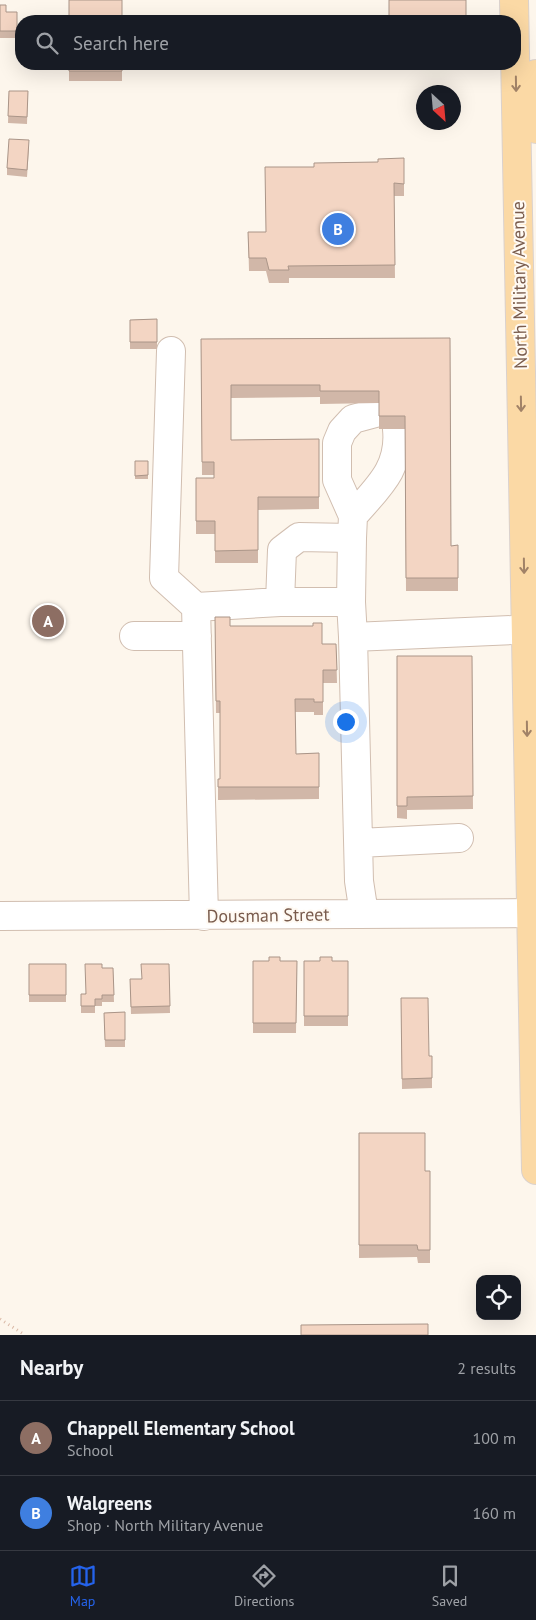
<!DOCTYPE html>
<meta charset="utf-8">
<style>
body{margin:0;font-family:"PT Sans",sans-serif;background:#242831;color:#f1f3f6}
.controls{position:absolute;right:15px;bottom:15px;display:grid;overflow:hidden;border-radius:10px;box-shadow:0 5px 20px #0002}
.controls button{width:45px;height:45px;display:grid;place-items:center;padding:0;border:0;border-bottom:1px solid #363941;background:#171b24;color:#f1f3f6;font:25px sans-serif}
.compass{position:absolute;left:416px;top:85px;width:45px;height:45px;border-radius:50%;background:#171b24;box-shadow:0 5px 20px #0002;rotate:154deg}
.you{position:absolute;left:345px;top:721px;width:18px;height:18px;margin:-12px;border:4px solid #fff;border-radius:50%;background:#1a73e8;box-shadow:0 0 0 8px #1a73e833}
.badge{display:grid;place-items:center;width:32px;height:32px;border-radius:50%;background:#2563eb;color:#fff;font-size:16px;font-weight:700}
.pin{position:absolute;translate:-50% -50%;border:2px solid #fff;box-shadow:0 1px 5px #0006}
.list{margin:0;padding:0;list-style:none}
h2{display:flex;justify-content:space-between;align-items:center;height:65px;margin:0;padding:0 20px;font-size:21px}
h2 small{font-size:16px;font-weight:400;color:#9ea1a6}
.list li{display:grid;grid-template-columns:32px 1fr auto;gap:15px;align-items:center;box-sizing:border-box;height:75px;padding:0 20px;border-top:1px solid #363941}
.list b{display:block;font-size:19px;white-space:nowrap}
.list p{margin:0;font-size:16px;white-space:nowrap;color:#9ea1a6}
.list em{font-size:16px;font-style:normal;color:#9ea1a6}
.icon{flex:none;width:28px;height:28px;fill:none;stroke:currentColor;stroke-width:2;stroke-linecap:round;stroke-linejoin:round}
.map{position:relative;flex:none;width:536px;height:1335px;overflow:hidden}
.search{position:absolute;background:#171b24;box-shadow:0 5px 20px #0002;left:15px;right:15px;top:15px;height:55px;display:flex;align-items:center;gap:12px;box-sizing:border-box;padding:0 18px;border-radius:20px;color:#9ea1a6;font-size:19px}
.sheet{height:215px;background:#171b24}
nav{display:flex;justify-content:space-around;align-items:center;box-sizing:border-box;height:70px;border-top:1px solid #363941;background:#171b24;font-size:14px;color:#9ea1a6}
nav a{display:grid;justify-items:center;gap:2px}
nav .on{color:#2563eb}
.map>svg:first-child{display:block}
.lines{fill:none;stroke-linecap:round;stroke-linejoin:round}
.minor-casing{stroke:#d1beb0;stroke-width:30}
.major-casing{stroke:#dad1cd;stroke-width:30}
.path{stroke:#d9b8a5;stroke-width:3;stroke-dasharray:1 4;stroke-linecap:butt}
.minor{stroke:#fff;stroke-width:28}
.major{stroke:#fbd9a5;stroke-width:28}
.wall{fill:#d1b7a8}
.building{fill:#f3d5c3;stroke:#aa9588}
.oneway{stroke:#a18267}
.labels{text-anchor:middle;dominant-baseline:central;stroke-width:4;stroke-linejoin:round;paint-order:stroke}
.street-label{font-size:18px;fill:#7a5c4d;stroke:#fffaf3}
</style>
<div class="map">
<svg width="536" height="1335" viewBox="0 0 536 1335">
<rect width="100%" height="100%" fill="#fdf6ec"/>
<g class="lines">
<g class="minor-casing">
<path id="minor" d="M171,351L164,578L196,607
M353,516C377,488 401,469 397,429
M352,538L353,516L337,480V443L342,431L353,419L379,412
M280,602L282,550L299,537L352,538L351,602
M134,636H197
M359,843L459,838
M364,914L359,881L353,637L536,629
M0,916L536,913
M204,916L196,607L280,602H351L353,637"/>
</g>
<g class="major-casing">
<path id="major" d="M514,0L536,1170
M536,74V129"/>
</g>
<path class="path" d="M0,1319L25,1335"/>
<use href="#minor" class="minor"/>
<use href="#major" class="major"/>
</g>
<path class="wall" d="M0,5L6,12H17V38H0Z
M69,64H122V81H69Z
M408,64H460V68L408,69Z
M9,91H28L27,124L8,123Z
M29,147L27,177L7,175V168Z
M404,158V196H394L395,278H289V283H269L266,271H249L248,232H266L314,167L378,162Z
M157,319V349H130V320Z
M450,338L451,546L458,545V591H406L405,429H379V403L320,404V397L231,398V440L319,439V509L258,510V563H215V534H196V478H214V475H202L201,339Z
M135,461H148V479H135Z
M215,617L230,626L322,644H336L337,683H323V715H314V712H295L296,754L319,753V799L218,800V779H220V713H216Z
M397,656H472L473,809L407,810V819L397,818Z
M253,961H297L296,1033H253Z
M304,961H348V1026H304Z
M29,964H66V1002H29Z
M169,964L170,1013L131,1014L130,979H141Z
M102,968H113L114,1002H102V1006H95V1013H81V994H85Z
M401,998L429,1056H432V1088L402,1089Z
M125,1012V1047H105L104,1013Z
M359,1133L425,1171H430V1263H418L417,1257L359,1258Z"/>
<path class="building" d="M69,0H122V21H69Z
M389,0H466V21H389Z
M0,5H6V12H17V31H0Z
M69,64H122V71H69Z
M9,91H28L27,117L8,116Z
M9,139L29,140L27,170L7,168Z
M404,158V184L394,183L395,265L288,266L289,270H269L266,258H249L248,232H266L265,167H314V163L378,162V159Z
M157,319V342H130V320Z
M450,338L451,546L458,545V578H406L405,416H379V391H320V385H231V440L319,439V497H258V550L215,551V521H196V478H214V462H202L201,339Z
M135,461H148V475L135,476Z
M215,617H230V626H313V623H322V644H336L337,670H323V702H314V699H295L296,754L319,753V787H218V779H220V701H216Z
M397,656H472L473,796L407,797V806H397Z
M269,957H280V961H297L296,1023H253V961H269Z
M320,957H332V961H348V1016H304V961H320Z
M29,964H66V995H29Z
M85,964H102V968H113L114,995H102V999H95V1006H81V994H86Z
M141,964H169L170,1006L131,1007L130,979H142Z
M401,998H428L429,1056H432V1078L402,1079Z
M125,1012V1040H105L104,1013Z
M359,1133H425V1171H430V1250H418L417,1245H359Z
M428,1324V1335H301V1325Z"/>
<defs><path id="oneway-shaft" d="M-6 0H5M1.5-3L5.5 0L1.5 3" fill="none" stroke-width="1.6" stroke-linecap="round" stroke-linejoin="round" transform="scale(1.25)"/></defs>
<g class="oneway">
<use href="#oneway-shaft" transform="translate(516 84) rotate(89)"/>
<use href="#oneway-shaft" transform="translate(521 404) rotate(89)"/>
<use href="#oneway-shaft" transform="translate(524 566) rotate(89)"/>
<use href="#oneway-shaft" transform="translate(527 729) rotate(89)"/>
</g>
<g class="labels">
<g class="street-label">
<text transform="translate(519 285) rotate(-91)">North Military Avenue</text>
<text transform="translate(268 915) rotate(-1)">Dousman Street</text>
</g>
</g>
</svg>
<div class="controls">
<button><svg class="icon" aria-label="locate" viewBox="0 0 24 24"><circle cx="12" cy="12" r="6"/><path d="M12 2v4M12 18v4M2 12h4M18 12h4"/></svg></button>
</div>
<svg class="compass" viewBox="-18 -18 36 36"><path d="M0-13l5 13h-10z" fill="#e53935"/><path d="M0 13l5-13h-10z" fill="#9ea1a6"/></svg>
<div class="you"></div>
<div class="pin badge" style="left:48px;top:621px;background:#8d6e63">A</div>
<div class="pin badge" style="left:338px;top:229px;background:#3f7fe0">B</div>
<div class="search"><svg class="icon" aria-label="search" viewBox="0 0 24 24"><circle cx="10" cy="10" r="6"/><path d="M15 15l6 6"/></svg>Search here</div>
</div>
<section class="sheet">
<h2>Nearby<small>2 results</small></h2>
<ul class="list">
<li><span class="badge" style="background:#8d6e63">A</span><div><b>Chappell Elementary School</b><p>School</p></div><em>100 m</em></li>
<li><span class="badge" style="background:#3f7fe0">B</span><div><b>Walgreens</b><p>Shop · North Military Avenue</p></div><em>160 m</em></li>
</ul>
</section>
<nav>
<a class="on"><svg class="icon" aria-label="map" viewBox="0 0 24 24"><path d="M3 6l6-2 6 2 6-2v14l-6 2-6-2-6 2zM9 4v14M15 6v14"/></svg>Map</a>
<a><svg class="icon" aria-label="directions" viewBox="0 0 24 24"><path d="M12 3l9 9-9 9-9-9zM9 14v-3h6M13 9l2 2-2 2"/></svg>Directions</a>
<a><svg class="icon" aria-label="saved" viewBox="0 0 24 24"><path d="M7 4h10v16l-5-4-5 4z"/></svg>Saved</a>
</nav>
